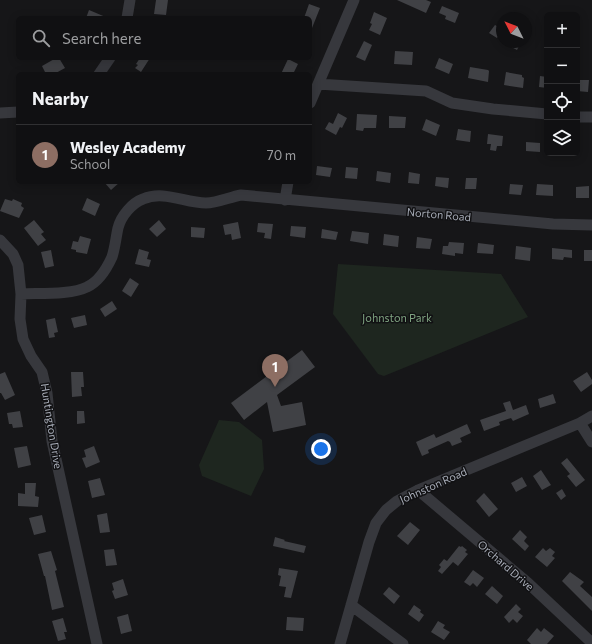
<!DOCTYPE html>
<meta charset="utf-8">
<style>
body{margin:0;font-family:Commissioner,sans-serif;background:#19191b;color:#f1f3f6}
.controls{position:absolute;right:12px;top:12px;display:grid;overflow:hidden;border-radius:6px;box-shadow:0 2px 10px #0003}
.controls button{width:36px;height:36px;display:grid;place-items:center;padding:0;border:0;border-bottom:1px solid #303032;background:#101012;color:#f1f3f6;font:20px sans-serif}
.compass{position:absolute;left:496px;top:12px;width:36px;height:36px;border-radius:50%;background:#101012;box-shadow:0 2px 10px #0003;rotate:312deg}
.you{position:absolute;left:321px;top:449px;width:14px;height:14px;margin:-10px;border:3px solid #fff;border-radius:50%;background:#1a73e8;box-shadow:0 0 0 6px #1a73e833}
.badge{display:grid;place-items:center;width:26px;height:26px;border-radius:50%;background:#b45309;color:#fff;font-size:13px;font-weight:700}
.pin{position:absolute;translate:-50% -33px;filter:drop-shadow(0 1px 2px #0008)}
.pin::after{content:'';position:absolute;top:21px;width:14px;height:12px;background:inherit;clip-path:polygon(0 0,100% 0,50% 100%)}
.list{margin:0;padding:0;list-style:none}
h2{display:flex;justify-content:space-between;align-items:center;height:52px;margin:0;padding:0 16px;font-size:17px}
h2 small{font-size:13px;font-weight:400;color:#9c9d9f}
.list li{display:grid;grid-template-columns:26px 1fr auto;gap:12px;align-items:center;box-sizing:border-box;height:60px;padding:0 16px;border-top:1px solid #303032}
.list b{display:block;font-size:15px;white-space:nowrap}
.list p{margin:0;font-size:13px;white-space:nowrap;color:#9c9d9f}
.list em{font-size:13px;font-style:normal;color:#9c9d9f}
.icon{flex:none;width:22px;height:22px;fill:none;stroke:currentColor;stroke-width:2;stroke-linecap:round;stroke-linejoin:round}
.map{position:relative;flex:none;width:592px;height:644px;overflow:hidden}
.search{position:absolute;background:#101012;box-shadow:0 2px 10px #0003;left:16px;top:16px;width:296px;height:44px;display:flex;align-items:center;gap:10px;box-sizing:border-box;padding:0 14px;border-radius:6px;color:#9c9d9f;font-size:15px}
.panel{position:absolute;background:#101012;box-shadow:0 2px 10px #0003;left:16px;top:72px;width:296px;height:112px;border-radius:6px}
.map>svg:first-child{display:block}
.green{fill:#1e261f}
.building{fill:#404145}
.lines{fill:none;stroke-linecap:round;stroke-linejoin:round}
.minor{stroke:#37383d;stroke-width:11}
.labels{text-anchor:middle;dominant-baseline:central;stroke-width:3;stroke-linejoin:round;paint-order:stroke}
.street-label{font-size:11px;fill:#a8adb8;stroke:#111113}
.park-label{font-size:11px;fill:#7fa381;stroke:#111113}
</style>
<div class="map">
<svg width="592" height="644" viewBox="0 0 592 644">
<rect width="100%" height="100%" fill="#161618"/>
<path class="green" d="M338,264L501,274L528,317L384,376L378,374L333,314Z
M219,420L239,422L262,440L264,469L251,496L202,476L199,465Z"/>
<path class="building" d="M156,0H168L166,15L154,14Z
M397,0H426L431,2L426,13Z
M309,4L320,8L310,33V18H304Z
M442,6L459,13L455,23L445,19L446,16L439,13Z
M89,10L108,18H86Z
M374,12L387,18L380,35L369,30L372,24L370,23Z
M495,25L502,29L497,38L489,33Z
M364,41L372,45L365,61L356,57Z
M502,42H521L517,50Z
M395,51L413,52L412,65L394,64Z
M56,58H59L65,68L54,74H46L42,66Z
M140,58H150L141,72L135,68L138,65L136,64Z
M439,58L453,64L449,74L435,68Z
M288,59L298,64L293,74H281Z
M470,67L488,70L489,71L488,82L468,78Z
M506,72L522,75V77L524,78L523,88L504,85Z
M540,76L547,77V88L539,87Z
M577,80H589L588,92L577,91Z
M338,113L347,118L342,128L340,127L336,135L325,129L329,122L333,124Z
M357,114L377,115L376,128H364L363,131L356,130Z
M389,116L406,117L405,128H389Z
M426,119L440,125L436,136L422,130Z
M458,129L471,131L470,142L456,140Z
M488,134L503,136L502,146H497L496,151L490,150L491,144H487Z
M526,142L540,143V152L526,151Z
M317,166L332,168L330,177L316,175Z
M346,167L358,168L357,179L345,178Z
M377,171L391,173L390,183L376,181Z
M409,172L420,174L419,184L408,183Z
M436,177L449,178L448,188L435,186Z
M466,178H477L476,189H465Z
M104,182H120L111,190Z
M510,184L523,185L521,195L509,194Z
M537,184L553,185V196L536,195Z
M589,186V198H576V187Z
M87,198L100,204L95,216L82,210Z
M5,199L12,201L13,199L22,203L21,206L24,208L19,218L0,211Z
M34,220L44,232L41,234L46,240L38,246L24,228Z
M159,220L166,229L157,237L149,229Z
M238,222L241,238L232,240L231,234L225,235L223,225Z
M258,223L273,224L271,239L264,238L265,233L257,232Z
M291,226L306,227L305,238L290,236Z
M191,227L205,228L204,238L191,237Z
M322,229L338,232L336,240L321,238Z
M352,231L369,233L368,244L350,241Z
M384,234L399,236L398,247L383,245Z
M80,236L91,239L87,254L76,252V250L71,249L73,241L78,242Z
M417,237L432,239L430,249L416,248Z
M449,242L464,243L463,254L455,253V256L442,254L443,246H448Z
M478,243L494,245L493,254L477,253Z
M516,246L531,248L530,261L515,259Z
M552,248L572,250V258L564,257L563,260L552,259Z
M139,249L149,252L147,259L151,260L149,267L135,264Z
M51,250L54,266L45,268L41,252Z
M584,250H592V261H584Z
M130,278L139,284L131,297L122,291Z
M112,301L117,309L105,317L100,309Z
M85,315L87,325L74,328L71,318Z
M55,318L58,332L54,333L55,337L49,338L46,320Z
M302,350L315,367L277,395L281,406L302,402L306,425L273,432L267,402L244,420L231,403Z
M5,372L15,395L5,400L1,393H0V374Z
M71,372H83L84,387H81L82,396L72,397Z
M587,372L592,380V384L581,392L573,381Z
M553,394L556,403L540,408L538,399Z
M510,401L513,410L526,405L529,414L513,421L511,418L499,422L500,425L484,431L480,420L506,411L503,403Z
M20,411L23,427L13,428L12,424H9L7,413Z
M77,411H84L85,423L77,424Z
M467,424L471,433L460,438L462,442L452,446L450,442L448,441L428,450L429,453L422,456L416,442L434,434L436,438Z
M27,446L31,465L18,468L14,448Z
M94,446L100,462L86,468L82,458L86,457L84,450Z
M567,458L585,480L576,487L567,476L570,474L561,463Z
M541,470L551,485L542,490L533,476Z
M522,477L527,486L516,492L511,483Z
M100,478L105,495L92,498L88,481Z
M25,483H36L35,496L39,497L38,507L18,506V493L25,494Z
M562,489L566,496L561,500L556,493Z
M484,493L498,509L489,517L476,501Z
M107,513L110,532L100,533L97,515Z
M42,515L46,532L34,535L29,518Z
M410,522L420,530L408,545L397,536Z
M520,530L527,537L524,541L529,546L525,551L512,539Z
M275,537L285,540L284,541L306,546L304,553L273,546Z
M459,546L461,547L462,546L467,550L465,552L468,554L458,566L453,562L442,574L438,571L441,567L439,565L444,559L447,561Z
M543,548L546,551L550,548L555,552L552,556L555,558L547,567L535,557Z
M114,549L117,565L106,566L104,550Z
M51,551L57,570L55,571L64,607L52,610L45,576H44L38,554Z
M279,568L298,571L291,598L284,597L286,587L279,586L281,576L278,575Z
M473,570L484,578L477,587L473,583L470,586L464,582Z
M570,572L584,582L580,586L592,597V611L562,581Z
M123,579L128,595L115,599L112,591L114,590L112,583Z
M492,586L503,596L497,604L485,594Z
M389,587L400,596L394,604L383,594Z
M516,604L521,609L518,612L523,616L517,623L513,619L509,623L504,617Z
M414,605L421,610L420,612L424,615L419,622L408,614Z
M128,614L132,631L121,634L117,617Z
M287,617L304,618L303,631L286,630Z
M63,618L67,632H64L66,639L58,641L52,621Z
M438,621L445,625L443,628L450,632L444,640L431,632Z
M537,628L541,632L544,628L554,636L547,644H531L527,640Z"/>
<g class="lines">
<path class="minor" d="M127,18L130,0
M99,74L110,58
M318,84L426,91L452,103L493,109L547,114
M310,103L354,0
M0,113L18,112
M577,117H592
M285,200L288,182
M0,240L13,254L18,265L21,294L20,319L23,339L31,356L42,372L47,393L52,441L97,644
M21,294C38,293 72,295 87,287C98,282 107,268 112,257C115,248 116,237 118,228C121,216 132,203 143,199C164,190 185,203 206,203C217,203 230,197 241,195L553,224L592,225
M580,423L592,442
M418,490L528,583L592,643
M351,605L403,644
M340,644L369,542L376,523L386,510L397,501L418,490L580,423L592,416"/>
</g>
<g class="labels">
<g class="street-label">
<text transform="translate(439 214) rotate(5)">Norton Road</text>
<text transform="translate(52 426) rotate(81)">Huntington Drive</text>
<text transform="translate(433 485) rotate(-24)">Johnston Road</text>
<text transform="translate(506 565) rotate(41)">Orchard Drive</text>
</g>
<g class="park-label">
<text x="397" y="317">Johnston Park</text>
</g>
</g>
</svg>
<div class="controls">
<button>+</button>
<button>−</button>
<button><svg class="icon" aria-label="locate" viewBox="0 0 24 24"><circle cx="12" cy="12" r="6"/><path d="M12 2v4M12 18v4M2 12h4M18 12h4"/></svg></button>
<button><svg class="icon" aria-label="layers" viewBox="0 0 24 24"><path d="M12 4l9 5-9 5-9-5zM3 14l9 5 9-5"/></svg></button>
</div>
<svg class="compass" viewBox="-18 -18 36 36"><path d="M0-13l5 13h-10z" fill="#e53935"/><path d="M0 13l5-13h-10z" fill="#9c9d9f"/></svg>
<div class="you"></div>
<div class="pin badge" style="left:275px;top:387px;background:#8d6e63">1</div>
<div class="search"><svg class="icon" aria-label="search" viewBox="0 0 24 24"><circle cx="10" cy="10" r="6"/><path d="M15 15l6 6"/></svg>Search here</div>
<section class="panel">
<h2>Nearby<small></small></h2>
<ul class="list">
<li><span class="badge" style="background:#8d6e63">1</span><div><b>Wesley Academy</b><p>School</p></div><em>70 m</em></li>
</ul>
</section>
</div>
